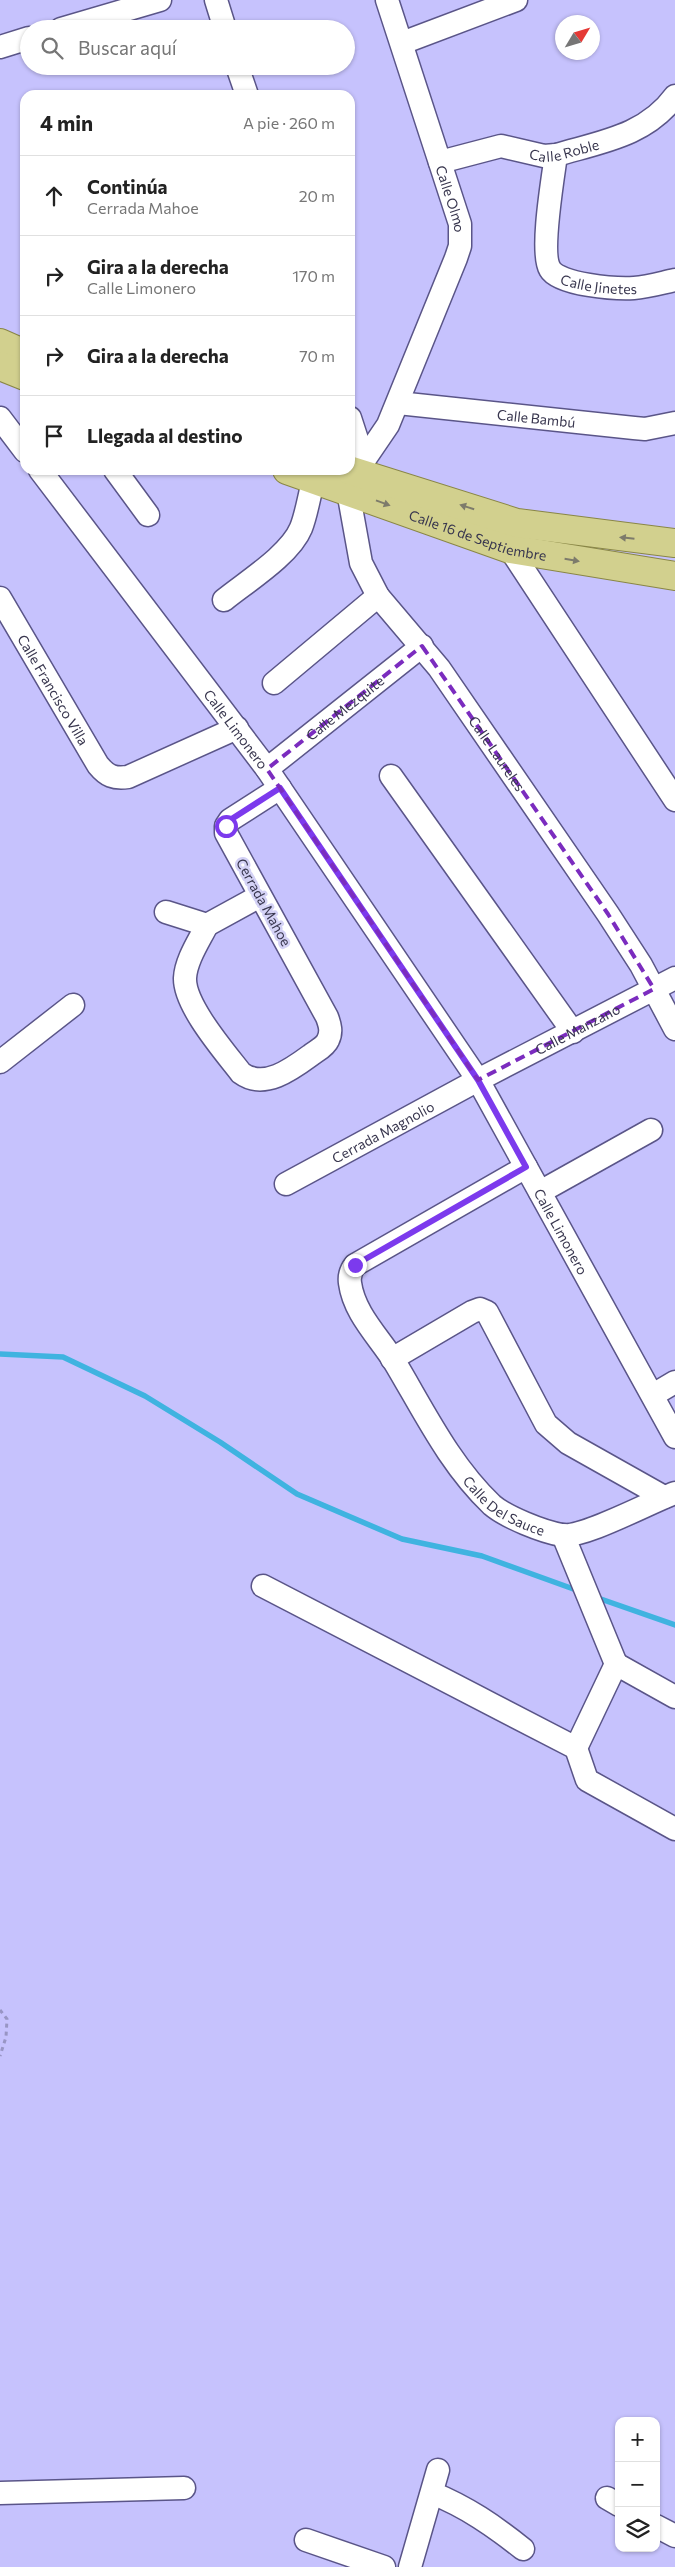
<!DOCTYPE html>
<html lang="es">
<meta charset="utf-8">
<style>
body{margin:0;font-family:Commissioner,sans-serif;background:#f2f2f2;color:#222}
.controls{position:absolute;right:15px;bottom:15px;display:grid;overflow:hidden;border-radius:10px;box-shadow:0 1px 4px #0004}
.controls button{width:45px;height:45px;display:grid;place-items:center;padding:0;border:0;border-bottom:1px solid #e0e0e0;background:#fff;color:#222;font:25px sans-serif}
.compass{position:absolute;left:555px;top:15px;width:45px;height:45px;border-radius:50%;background:#fff;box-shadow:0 1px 4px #0004;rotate:52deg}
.stop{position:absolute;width:15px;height:15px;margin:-11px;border:4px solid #7c3aed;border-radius:50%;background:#fff}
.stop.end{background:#7c3aed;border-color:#fff;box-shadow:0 1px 5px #0008}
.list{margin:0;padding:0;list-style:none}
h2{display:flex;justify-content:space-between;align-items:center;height:65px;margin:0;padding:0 20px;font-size:21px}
h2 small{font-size:16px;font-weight:400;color:#767676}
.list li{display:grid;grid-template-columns:32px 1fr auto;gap:15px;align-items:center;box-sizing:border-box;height:80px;padding:0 20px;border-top:1px solid #e0e0e0}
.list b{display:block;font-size:19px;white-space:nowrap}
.list p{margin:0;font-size:16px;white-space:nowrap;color:#767676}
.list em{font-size:16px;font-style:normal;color:#767676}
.icon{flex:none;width:28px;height:28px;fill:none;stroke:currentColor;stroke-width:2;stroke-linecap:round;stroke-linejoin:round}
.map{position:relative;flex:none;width:675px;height:2567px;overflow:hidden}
.search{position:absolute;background:#fff;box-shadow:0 1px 4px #0004;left:20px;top:20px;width:335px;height:55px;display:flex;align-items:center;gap:12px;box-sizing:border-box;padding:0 18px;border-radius:28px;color:#767676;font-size:19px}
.panel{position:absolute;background:#fff;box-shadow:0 1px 4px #0004;left:20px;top:90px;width:335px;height:385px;border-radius:15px}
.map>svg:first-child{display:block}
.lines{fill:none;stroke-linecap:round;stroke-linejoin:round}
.stream{stroke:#3fb3e0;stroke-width:5.5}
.minor-casing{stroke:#5a5588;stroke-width:25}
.major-casing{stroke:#898646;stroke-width:30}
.path{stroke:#9895c4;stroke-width:3;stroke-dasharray:4 4;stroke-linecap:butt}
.minor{stroke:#fff;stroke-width:22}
.major{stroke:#d2d08e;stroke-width:28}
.oneway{fill:#7d7b6b}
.route{stroke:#7c3aed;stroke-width:6}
.marked{fill:none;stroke:#7b2cbf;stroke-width:4;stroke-dasharray:10 6;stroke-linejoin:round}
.labels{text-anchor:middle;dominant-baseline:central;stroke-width:5;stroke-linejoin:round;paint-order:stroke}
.street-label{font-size:14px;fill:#38364e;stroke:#d4d2f6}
</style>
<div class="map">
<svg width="675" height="2567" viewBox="0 0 675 2567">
<rect width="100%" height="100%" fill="#c6c2fd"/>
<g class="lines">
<path class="stream" d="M0,1354L63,1357L145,1396L220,1442L297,1494L402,1539L482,1556L579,1591
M595,1597L675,1625"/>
<g class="minor-casing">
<g id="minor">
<path d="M216,0L225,29"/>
<path id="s1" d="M387,0L460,224V246L456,258L388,425L356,472L348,491L361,563L378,596L439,668L608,914L641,965L675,1029"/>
<path d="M61,29L160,0"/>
<path d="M402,43L516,0"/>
<path d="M0,47L29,38"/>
<path d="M237,66L247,95"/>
<path id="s2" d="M556,155C553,177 540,253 550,269C559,285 616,289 634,288C648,287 661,283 675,280"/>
<path id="s3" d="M440,162L501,146L544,156L556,155C600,142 646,136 675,96"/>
<path id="s4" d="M398,403L634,428L645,429L675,423"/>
<path d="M0,418L25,451"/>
<path d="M350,418L364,461"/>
<path id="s5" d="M40,470L267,769L478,1080L675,1437"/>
<path d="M115,470L148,515"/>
<path d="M510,549L675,800"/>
<path id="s6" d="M0,598L98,765C107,776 114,779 128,777L237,728"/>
<path d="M224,600C246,582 290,555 301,528C307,513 309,495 314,479"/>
<path d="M274,683L378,596"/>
<path id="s7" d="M267,769L422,646"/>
<path d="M391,776L573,1032"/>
<path d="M166,912L207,925L260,896"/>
<path d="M207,925C199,941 186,960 185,978C184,1005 224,1051 241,1073C264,1090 292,1069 311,1055C316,1051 325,1047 328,1040C332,1032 330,1025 327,1017L226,833V826L230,820L280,788"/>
<path d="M0,1062L73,1005"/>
<path id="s8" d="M526,1167L355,1265C351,1270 349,1276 350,1283C354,1313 378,1336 394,1361C424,1411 449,1464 492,1505C506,1517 543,1532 562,1535C584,1538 650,1502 675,1493"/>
<path id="s9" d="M286,1184L478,1080L675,978"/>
<path d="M540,1192L651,1130"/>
<path d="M392,1359L472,1312L480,1309L487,1312L546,1424L568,1443L664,1497"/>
<path d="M653,1395L675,1382"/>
<path d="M563,1535L616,1664"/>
<path d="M263,1586L576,1748L587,1780L675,1829"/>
<path d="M576,1748L616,1664L675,1697"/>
<path d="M0,2493L184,2488"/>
<path d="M432,2493C467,2507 494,2526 523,2549"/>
<path d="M607,2498L619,2505"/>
<path d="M656,2526L675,2536"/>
<path d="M306,2540L384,2567"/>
<path d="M410,2567L438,2470"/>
</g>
</g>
<g class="major-casing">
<g id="major">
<path d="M0,343L25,354"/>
<path d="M0,366L25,376"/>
<path id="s10" d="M287,470L510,549L675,576"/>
<path d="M349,470L517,523L675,543"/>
</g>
</g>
<path class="path" d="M0,2010L7,2019L6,2037L0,2056"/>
<use href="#minor" class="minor"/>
<use href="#major" class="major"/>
</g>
<defs><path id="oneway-solid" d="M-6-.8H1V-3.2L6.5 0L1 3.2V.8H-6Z" transform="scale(1.25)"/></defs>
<g class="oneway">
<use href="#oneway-solid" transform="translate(383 503) rotate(20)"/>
<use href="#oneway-solid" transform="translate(467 507) rotate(-163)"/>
<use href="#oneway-solid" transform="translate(627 538) rotate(-174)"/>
<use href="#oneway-solid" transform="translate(572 560) rotate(10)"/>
</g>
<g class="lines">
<path class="route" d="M226,826L230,820L280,788L478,1080L526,1167L355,1265"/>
</g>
<path class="marked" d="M422,646L608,914L654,989L478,1080L267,769Z"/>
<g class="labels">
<g class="street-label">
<text stroke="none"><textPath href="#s3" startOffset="128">Calle Roble</textPath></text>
<text stroke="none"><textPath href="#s1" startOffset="209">Calle Olmo</textPath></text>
<text stroke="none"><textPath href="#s2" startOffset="168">Calle Jinetes</textPath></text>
<text stroke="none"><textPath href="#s4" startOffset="139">Calle Bambú</textPath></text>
<text stroke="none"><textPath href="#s10" startOffset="202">Calle 16 de Septiembre</textPath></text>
<text stroke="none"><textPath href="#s6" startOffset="106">Calle Francisco Villa</textPath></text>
<text stroke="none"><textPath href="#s7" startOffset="99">Calle Mezquite</textPath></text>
<text stroke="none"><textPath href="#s5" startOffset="325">Calle Limonero</textPath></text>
<text stroke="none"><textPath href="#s1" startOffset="836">Calle Laureles</textPath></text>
<text transform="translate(264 902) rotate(61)">Cerrada Mahoe</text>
<text stroke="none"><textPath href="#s9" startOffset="330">Calle Manzano</textPath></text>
<text stroke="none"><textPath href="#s9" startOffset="110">Cerrada Magnolio</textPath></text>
<text stroke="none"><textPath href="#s5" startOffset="924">Calle Limonero</textPath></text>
<text stroke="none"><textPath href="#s8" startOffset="492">Calle Del Sauce</textPath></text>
</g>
</g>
</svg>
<div class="controls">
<button>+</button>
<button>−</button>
<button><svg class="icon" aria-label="layers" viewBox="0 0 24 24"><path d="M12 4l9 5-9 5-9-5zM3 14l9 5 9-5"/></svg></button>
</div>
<svg class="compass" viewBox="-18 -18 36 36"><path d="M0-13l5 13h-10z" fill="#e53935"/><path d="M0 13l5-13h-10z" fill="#767676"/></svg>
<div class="stop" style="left:226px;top:826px"></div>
<div class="stop end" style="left:355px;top:1265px"></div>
<div class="search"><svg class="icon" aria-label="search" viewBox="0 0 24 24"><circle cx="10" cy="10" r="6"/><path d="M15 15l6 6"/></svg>Buscar aquí</div>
<section class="panel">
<h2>4 min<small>A pie · 260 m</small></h2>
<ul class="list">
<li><svg class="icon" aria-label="ahead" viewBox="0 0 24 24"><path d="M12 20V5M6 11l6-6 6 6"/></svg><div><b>Continúa</b><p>Cerrada Mahoe</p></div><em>20 m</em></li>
<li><svg class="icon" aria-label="right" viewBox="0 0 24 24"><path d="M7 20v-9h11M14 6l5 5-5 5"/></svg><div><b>Gira a la derecha</b><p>Calle Limonero</p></div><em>170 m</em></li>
<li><svg class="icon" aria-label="right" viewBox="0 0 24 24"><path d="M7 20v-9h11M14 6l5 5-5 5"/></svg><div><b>Gira a la derecha</b></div><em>70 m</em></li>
<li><svg class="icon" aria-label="arrive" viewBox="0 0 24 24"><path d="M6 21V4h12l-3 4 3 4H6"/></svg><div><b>Llegada al destino</b></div></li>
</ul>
</section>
</div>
